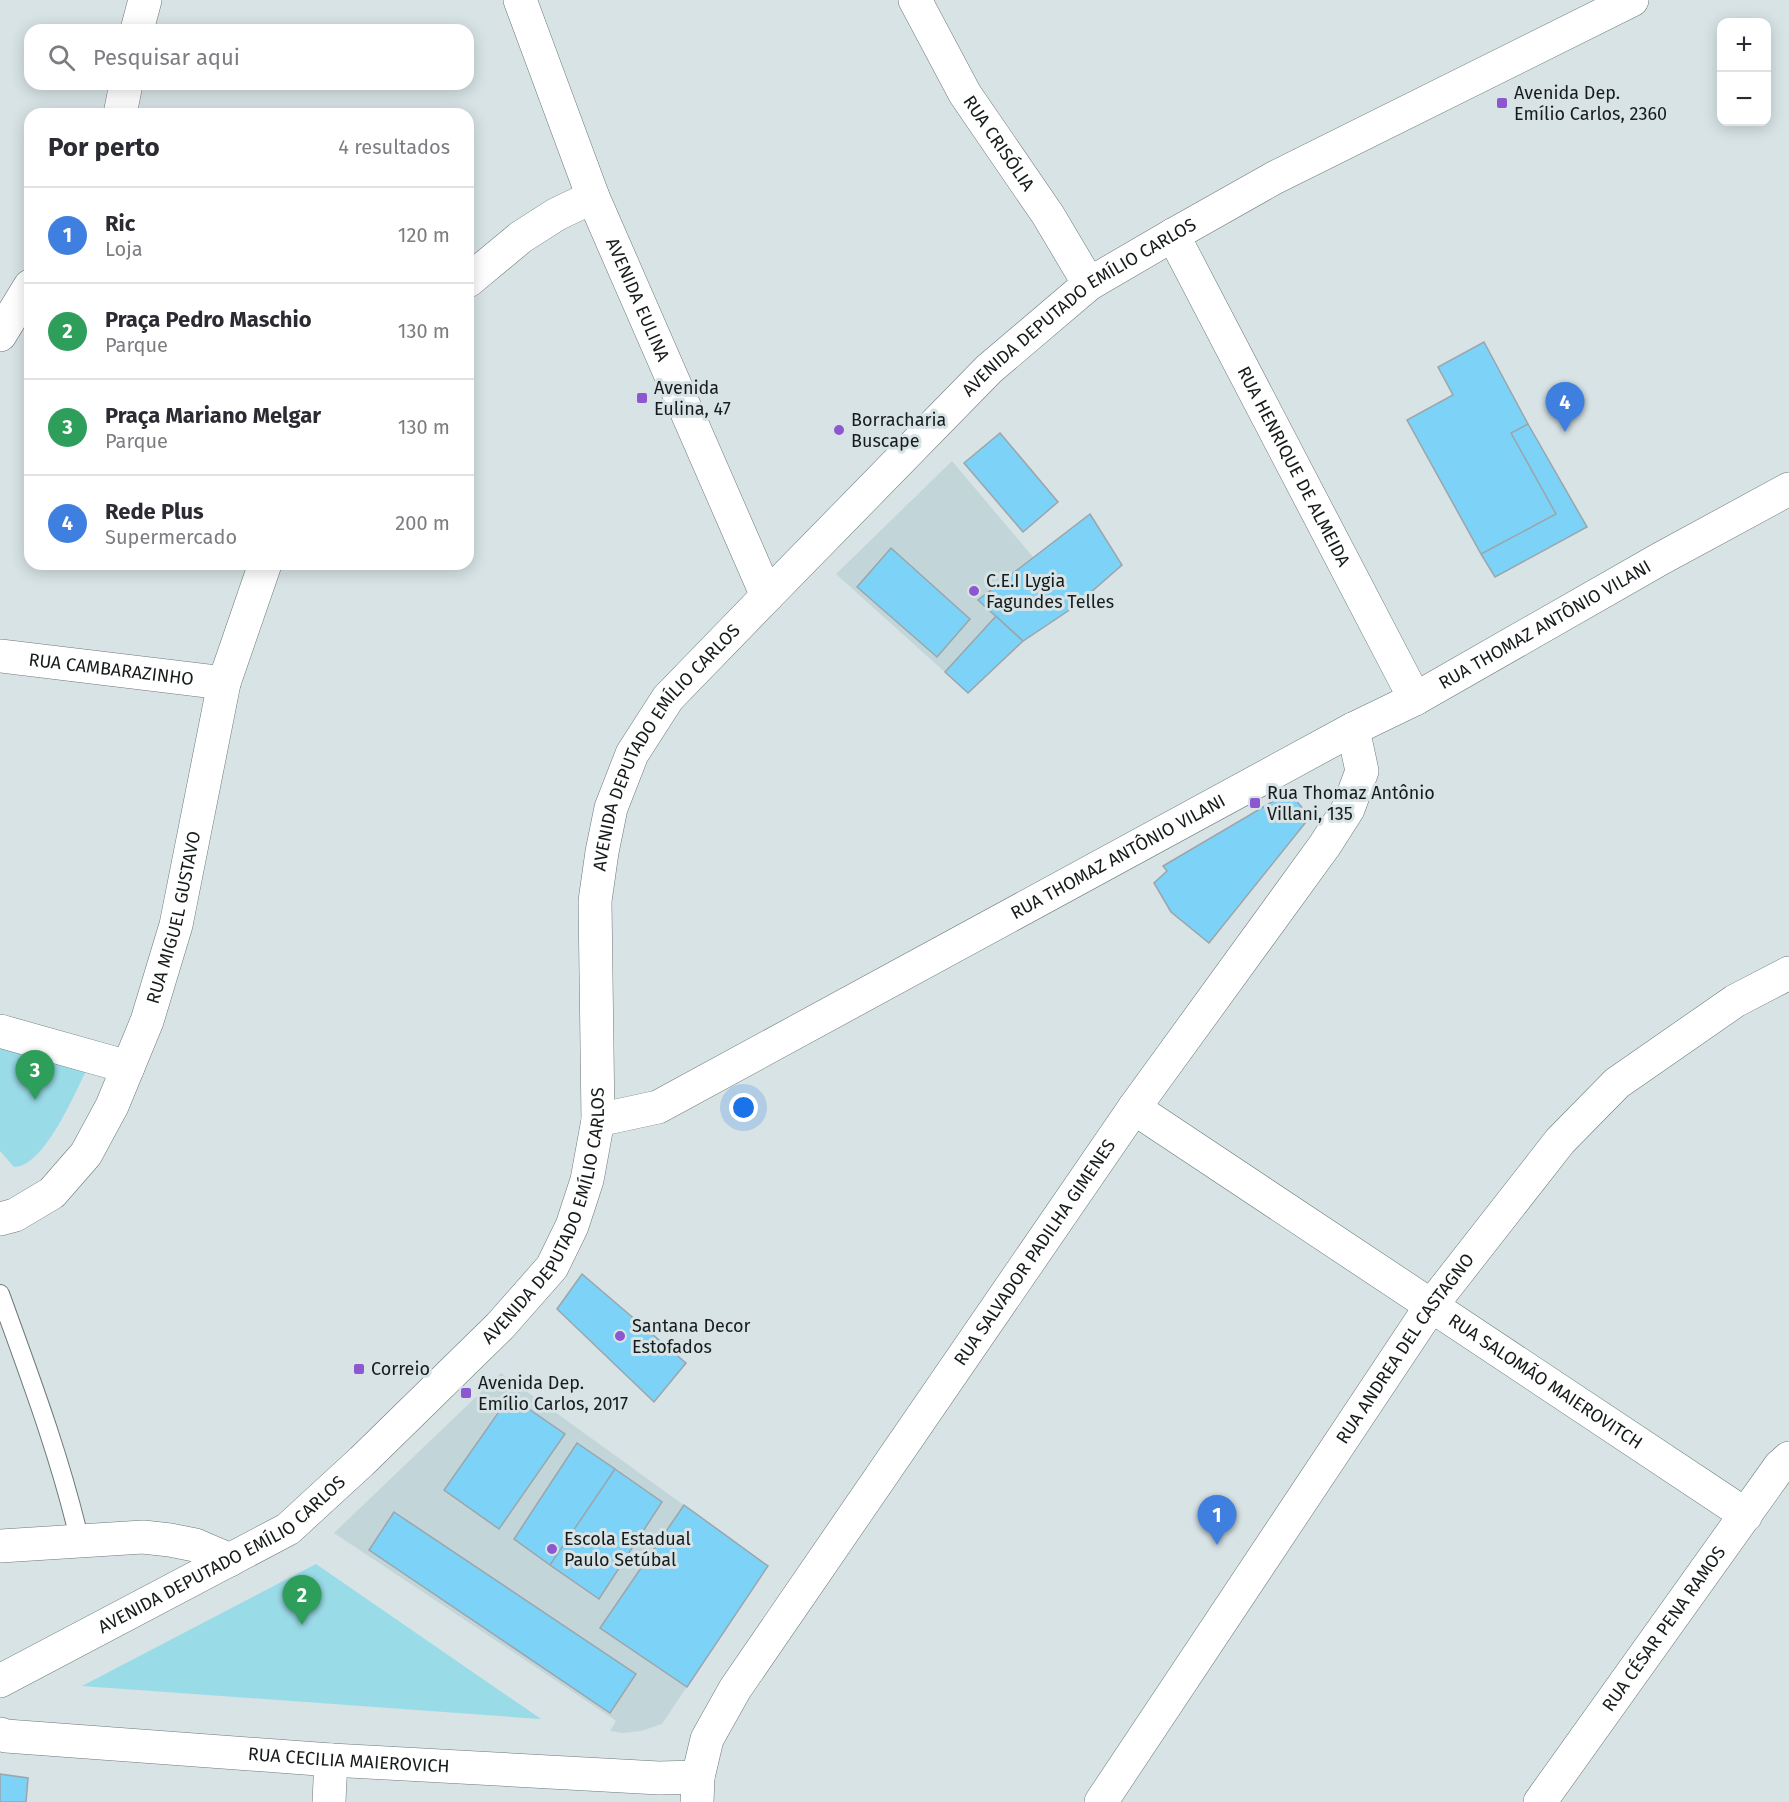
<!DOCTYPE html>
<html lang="pt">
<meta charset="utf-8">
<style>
body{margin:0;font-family:"Fira Sans",sans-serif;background:#f7f7f7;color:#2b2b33}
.controls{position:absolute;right:18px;top:18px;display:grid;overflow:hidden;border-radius:12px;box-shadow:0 3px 15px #0003}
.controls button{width:54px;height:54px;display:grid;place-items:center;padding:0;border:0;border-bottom:2px solid #e1e1e2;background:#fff;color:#2b2b33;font:30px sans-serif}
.you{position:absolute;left:744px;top:1108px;width:21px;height:21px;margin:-15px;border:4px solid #fff;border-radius:50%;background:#1a73e8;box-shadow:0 0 0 9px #1a73e833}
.badge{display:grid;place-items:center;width:39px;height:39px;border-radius:50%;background:#d93025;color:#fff;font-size:20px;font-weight:700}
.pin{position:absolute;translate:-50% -50px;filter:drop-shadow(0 2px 3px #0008)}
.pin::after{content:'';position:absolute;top:32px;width:21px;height:18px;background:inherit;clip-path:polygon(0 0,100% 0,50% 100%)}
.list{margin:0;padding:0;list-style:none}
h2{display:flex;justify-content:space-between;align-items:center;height:78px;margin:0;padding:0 24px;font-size:26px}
h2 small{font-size:20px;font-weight:400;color:#7c7c81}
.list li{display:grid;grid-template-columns:39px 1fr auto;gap:18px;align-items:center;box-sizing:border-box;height:96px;padding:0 24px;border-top:2px solid #e1e1e2}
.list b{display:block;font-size:22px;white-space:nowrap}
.list p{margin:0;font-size:20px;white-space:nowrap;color:#7c7c81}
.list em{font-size:20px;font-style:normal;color:#7c7c81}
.icon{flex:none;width:33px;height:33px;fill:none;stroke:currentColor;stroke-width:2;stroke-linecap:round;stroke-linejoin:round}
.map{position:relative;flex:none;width:1789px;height:1802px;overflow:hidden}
.search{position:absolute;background:#fff;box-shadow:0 3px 15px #0003;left:24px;top:24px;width:450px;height:66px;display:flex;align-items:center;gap:15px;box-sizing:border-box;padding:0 21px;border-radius:18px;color:#7c7c81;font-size:22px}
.panel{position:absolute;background:#fff;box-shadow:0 3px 15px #0003;left:24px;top:108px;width:450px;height:462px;border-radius:18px}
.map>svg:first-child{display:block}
.built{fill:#c2d6da}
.green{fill:#99dce8}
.building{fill:#7cd2f7;stroke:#9ba5aa;stroke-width:1.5}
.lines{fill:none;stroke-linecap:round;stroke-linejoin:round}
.service-casing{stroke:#6d787a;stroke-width:20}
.minor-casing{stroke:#6d787a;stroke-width:34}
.tertiary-casing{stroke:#6d787a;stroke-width:34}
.secondary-casing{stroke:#6d787a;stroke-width:34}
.service{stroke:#fff;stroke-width:18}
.minor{stroke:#fff;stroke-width:33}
.tertiary{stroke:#fff;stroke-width:33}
.secondary{stroke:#fff;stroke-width:33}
.poi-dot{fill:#8d57d0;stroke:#d7e3e5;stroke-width:2}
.labels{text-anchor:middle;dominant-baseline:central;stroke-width:6;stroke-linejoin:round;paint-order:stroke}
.poi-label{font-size:18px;fill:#171b1c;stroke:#d7e3e5;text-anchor:start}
.street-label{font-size:18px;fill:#171b1c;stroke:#d7e3e5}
</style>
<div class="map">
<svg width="1789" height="1802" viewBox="0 0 1789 1802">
<rect width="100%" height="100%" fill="#d7e3e5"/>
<path class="built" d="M952,461L1033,557L1090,514L1122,565L1074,607L1023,641L968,693L836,574Z
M501,1373L768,1566L662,1724L641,1731L623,1733L610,1731L616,1721L609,1716L334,1533Z"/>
<path class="green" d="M0,1039L89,1065C76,1090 45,1167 14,1167L0,1151Z
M316,1564L541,1719L82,1686Z"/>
<path class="building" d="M1484,342L1528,424L1511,433L1556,514L1481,554L1407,420L1453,395L1438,367Z
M1528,424L1587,527L1495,577L1481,554L1556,514L1511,433Z
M1000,433L1058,502L1023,532L964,463Z
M1090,514L1122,565L1074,607L1023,641L978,600Z
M891,548L970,619L937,657L857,587Z
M996,616L1023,641L968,693L945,672Z
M1289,792L1310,817L1209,943L1171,912L1154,883L1167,871L1163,866Z
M582,1274L686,1363L654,1402L557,1309Z
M510,1396L565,1434L499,1529L444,1490Z
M577,1443L615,1469L550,1565L514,1539Z
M615,1469L662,1502L599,1599L550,1565Z
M684,1505L768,1566L687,1687L600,1628Z
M394,1512L636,1674L610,1713L369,1550Z
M0,1774L28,1778L26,1802H0Z"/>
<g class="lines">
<g class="service-casing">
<path id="service" d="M0,1294C30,1377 60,1456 80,1542"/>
</g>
<g class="minor-casing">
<g id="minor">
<path id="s1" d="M915,0L965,94L1048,215L1089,284"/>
<path d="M137,30L145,0"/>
<path d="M120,114L126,84"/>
<path id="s2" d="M1173,235L1415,699"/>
<path d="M468,281L521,237L557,214L593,197"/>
<path d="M0,335L30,286"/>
<path id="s3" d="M0,656L224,683"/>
<path d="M0,1031L128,1067"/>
<path id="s4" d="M1134,1108L1746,1515"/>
<path id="s5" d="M598,1120L658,1107L1353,729L1415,699L1660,559L1789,489"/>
<path id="s6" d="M0,1219L15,1215L52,1193L86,1154L112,1106L147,1021L176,925L224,683L265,564"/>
<path d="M0,1546L143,1537L170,1540L195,1545L230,1560"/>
<path id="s7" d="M0,1734L6,1736L331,1760L659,1778L698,1777"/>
<path d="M329,1802L331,1760"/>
<path id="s8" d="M697,1802L698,1777L707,1739L735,1689L1134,1108L1325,845L1348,809L1362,771L1353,729"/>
<path id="s9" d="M1101,1802L1431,1306L1560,1141L1617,1083L1735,1001L1789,973"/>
<path id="s10" d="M1540,1802L1780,1466L1789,1458"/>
</g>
</g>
<g class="tertiary-casing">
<g id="tertiary">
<path id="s11" d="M520,0L593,197L767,596"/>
</g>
</g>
<g class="secondary-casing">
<g id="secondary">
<path id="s12" d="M0,1681L288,1529L362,1461L500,1326L552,1267L572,1226L587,1180L598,1120L595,901L602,852L611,808L632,754L668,698L767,596L989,369L1089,284L1173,235L1274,178L1632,0"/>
</g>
</g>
<use href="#service" class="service"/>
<use href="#minor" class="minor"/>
<use href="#tertiary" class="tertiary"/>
<use href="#secondary" class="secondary"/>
</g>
<g class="poi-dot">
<rect x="1496" y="97" width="12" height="12" rx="3"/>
<rect x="636" y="392" width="12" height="12" rx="3"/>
<circle cx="839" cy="430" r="6"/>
<circle cx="974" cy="591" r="6"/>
<rect x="1249" y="797" width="12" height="12" rx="3"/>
<circle cx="620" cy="1336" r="6"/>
<rect x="353" y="1363" width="12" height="12" rx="3"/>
<rect x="460" y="1387" width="12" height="12" rx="3"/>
<circle cx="552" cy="1549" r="6"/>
</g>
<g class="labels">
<g class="poi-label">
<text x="1514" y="93">Avenida Dep.<tspan x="1514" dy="21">Emílio Carlos, 2360</tspan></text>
<text x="654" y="388">Avenida<tspan x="654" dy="21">Eulina, 47</tspan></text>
<text x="851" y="420">Borracharia<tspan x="851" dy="21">Buscape</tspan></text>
<text x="986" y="581">C.E.I Lygia<tspan x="986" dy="21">Fagundes Telles</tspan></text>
<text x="1267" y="793">Rua Thomaz Antônio<tspan x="1267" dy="21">Villani, 135</tspan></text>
<text x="632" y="1326">Santana Decor<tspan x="632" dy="21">Estofados</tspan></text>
<text x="371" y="1369">Correio</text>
<text x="478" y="1383">Avenida Dep.<tspan x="478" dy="21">Emílio Carlos, 2017</tspan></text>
<text x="564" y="1539">Escola Estadual<tspan x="564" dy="21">Paulo Setúbal</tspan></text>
</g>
<g class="street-label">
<text stroke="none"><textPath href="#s1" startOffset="166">RUA CRISÓLIA</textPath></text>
<text stroke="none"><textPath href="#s11" startOffset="322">AVENIDA EULINA</textPath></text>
<text stroke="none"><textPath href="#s12" startOffset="1860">AVENIDA DEPUTADO EMÍLIO CARLOS</textPath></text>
<text stroke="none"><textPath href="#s2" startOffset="261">RUA HENRIQUE DE ALMEIDA</textPath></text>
<text stroke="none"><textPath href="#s5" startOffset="1071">RUA THOMAZ ANTÔNIO VILANI</textPath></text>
<text stroke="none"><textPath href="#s3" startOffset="112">RUA CAMBARAZINHO</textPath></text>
<text stroke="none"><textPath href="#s12" startOffset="1246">AVENIDA DEPUTADO EMÍLIO CARLOS</textPath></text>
<text stroke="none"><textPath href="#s5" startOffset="585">RUA THOMAZ ANTÔNIO VILANI</textPath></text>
<text stroke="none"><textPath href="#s6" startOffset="364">RUA MIGUEL GUSTAVO</textPath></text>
<text stroke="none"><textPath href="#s12" startOffset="742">AVENIDA DEPUTADO EMÍLIO CARLOS</textPath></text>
<text stroke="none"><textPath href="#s8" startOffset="651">RUA SALVADOR PADILHA GIMENES</textPath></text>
<text stroke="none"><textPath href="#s9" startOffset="546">RUA ANDREA DEL CASTAGNO</textPath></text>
<text stroke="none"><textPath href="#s4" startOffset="494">RUA SALOMÃO MAIEROVITCH</textPath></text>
<text stroke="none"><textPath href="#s12" startOffset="256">AVENIDA DEPUTADO EMÍLIO CARLOS</textPath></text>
<text stroke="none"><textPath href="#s10" startOffset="213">RUA CÉSAR PENA RAMOS</textPath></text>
<text stroke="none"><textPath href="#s7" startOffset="350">RUA CECILIA MAIEROVICH</textPath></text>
</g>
</g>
</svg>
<div class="controls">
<button>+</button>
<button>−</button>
</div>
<div class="you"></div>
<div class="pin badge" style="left:1217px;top:1545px;background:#3f7fe0">1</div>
<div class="pin badge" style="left:302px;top:1625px;background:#2e9e5b">2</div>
<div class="pin badge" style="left:35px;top:1100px;background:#2e9e5b">3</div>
<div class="pin badge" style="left:1565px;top:432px;background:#3f7fe0">4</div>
<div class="search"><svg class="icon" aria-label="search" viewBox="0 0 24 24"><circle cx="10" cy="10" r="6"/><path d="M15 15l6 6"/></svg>Pesquisar aqui</div>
<section class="panel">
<h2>Por perto<small>4 resultados</small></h2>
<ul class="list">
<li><span class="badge" style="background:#3f7fe0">1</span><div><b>Ric</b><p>Loja</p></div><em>120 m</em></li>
<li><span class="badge" style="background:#2e9e5b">2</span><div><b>Praça Pedro Maschio</b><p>Parque</p></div><em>130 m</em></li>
<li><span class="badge" style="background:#2e9e5b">3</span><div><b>Praça Mariano Melgar</b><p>Parque</p></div><em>130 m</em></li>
<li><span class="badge" style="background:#3f7fe0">4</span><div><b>Rede Plus</b><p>Supermercado</p></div><em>200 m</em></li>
</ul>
</section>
</div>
